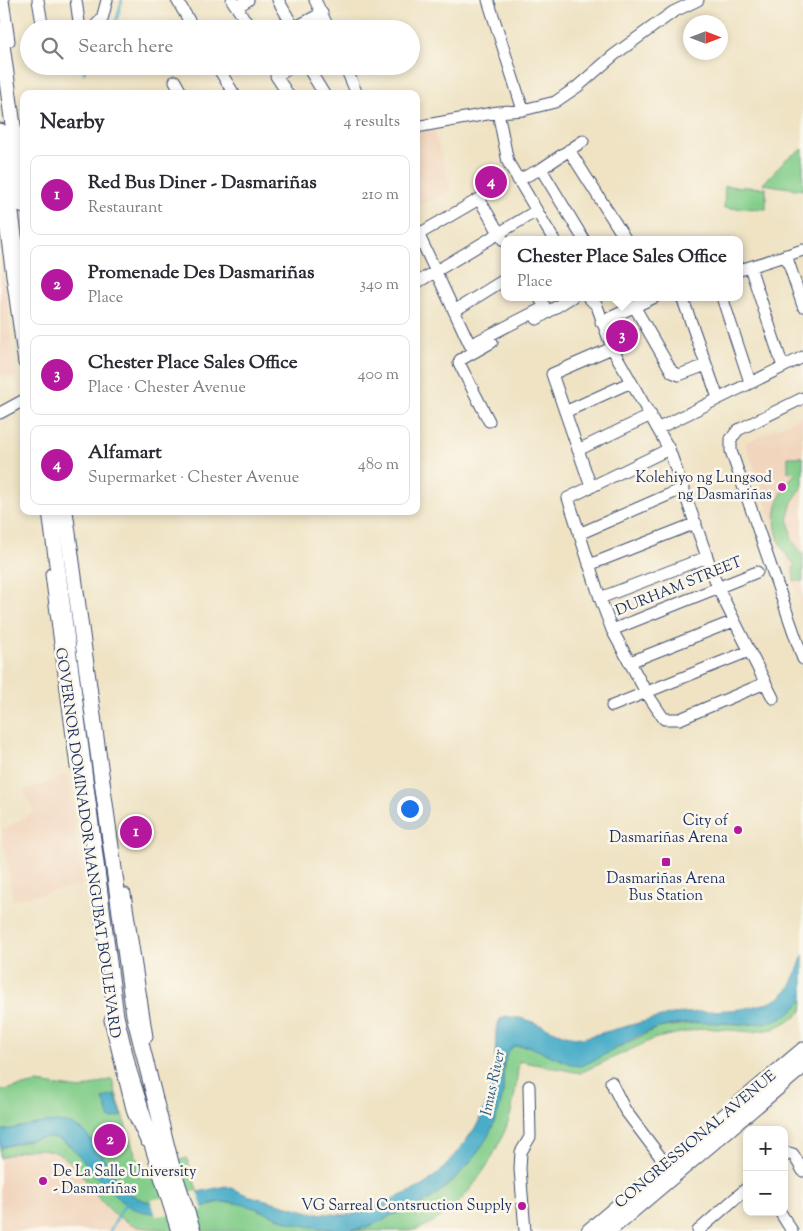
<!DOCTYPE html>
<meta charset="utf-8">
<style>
body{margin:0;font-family:"Sorts Mill Goudy",serif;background:#f7f7f7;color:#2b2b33}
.controls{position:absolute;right:15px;bottom:15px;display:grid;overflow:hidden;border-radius:10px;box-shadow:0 2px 8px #0003}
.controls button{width:45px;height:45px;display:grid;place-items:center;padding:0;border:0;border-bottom:1px solid #e1e1e2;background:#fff;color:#2b2b33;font:25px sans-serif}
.compass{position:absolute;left:683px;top:15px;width:45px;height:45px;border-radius:50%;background:#fff;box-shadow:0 2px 8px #0003;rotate:90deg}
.you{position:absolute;left:409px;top:808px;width:18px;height:18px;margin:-12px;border:4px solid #fff;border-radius:50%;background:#1a73e8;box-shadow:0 0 0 8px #1a73e833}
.badge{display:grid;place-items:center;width:32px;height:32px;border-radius:50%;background:#b5179e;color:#fff;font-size:16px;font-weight:700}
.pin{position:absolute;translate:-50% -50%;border:2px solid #fff;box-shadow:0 1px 5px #0006}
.popup{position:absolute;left:501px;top:236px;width:242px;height:65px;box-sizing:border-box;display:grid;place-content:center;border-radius:10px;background:#fff;filter:drop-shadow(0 1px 4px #0005);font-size:16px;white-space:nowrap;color:#7c7c81}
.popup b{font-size:19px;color:#2b2b33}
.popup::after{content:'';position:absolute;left:50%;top:100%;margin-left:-10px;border:10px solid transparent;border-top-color:#fff}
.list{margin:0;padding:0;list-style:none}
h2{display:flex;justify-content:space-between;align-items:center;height:65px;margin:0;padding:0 20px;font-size:21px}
h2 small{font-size:16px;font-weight:400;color:#7c7c81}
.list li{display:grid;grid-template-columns:32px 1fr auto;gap:15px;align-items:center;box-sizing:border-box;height:80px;margin:0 10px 10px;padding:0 10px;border:1px solid #e1e1e2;border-radius:10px}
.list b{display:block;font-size:19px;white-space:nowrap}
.list p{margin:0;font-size:16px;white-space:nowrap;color:#7c7c81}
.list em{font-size:16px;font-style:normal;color:#7c7c81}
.icon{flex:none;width:28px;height:28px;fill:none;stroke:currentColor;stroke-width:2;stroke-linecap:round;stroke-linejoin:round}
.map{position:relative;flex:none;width:803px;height:1231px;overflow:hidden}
.search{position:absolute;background:#fff;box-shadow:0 2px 8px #0003;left:20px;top:20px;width:400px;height:55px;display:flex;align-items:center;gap:12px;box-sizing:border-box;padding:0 18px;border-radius:28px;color:#7c7c81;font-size:19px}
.panel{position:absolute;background:#fff;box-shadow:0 2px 8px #0003;left:20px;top:90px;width:400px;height:425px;border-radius:10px}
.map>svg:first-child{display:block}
.built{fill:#f1d5bd}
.green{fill:#84ce8b;stroke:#507e74}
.water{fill:#49adc8;stroke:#326e93}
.pier{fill:#efe3c4}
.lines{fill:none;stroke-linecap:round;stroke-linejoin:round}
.stream{stroke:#49adc8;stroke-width:2.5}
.minor-casing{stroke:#3b4a6d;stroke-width:13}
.major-casing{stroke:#3b4a6d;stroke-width:17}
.minor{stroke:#fff;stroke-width:11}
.major{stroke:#fff;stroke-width:15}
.poi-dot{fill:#b5179e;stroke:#fbf7ec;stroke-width:2}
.labels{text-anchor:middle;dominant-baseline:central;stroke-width:5;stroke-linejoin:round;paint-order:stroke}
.poi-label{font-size:15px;fill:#1b2f5e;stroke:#fbf7ec;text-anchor:end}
.street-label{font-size:15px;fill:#1b2f5e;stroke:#fbf7ec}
.water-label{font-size:16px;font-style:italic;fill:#2b5b83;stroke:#fbf7ec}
</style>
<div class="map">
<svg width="803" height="1231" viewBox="0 0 803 1231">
<rect width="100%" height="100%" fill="#fbf7ec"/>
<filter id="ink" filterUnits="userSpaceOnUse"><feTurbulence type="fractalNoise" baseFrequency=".02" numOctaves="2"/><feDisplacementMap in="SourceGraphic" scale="10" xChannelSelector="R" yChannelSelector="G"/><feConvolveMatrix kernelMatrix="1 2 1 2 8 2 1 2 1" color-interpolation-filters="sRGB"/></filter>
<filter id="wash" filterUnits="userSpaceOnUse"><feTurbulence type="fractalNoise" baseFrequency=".0096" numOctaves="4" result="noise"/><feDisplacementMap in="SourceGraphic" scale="20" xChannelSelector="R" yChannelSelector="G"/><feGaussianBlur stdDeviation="1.12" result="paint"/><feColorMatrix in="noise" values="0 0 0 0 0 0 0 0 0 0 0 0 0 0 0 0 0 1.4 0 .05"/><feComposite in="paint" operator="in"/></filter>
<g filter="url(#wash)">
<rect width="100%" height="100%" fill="#efe3c4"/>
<path class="built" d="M433,127L451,189L416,207V131Z
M0,275H4L16,379L0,375Z
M803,415V611L745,443Z
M68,775L82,885L13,900L2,830L34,812L24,791Z
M35,1148L52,1151L66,1156L139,1227L156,1231H0V1158L20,1150Z"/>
<path class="green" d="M803,149V190L763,184L786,159Z
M725,186L766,188V209L724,208Z
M788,457H803V486L792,502L788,517L792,540L803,554V581H794L793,567L796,566C768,539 769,500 796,473L788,472Z
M803,1000L802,1011L796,1017L773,1029L752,1032L705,1028L656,1038L580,1073L519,1061C516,1082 515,1104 507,1125C492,1165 455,1222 410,1231C392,1231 370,1231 352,1231C367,1228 381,1220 395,1214C402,1211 410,1209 417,1206C456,1190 492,1137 502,1097C506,1082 499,1056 514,1046H528L573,1065L588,1063L657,1028L703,1022L749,1025L791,1013Z
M112,1079L128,1134L142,1172L187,1158L198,1193C183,1196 164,1203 149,1202C108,1198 105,1134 69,1124C52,1119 18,1128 0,1131V1091L37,1083L81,1089Z
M47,1136C77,1139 99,1180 120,1200L202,1207L220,1202L241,1203L291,1222L336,1231H271C258,1225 251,1230 238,1231C212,1231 163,1231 139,1227C75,1206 89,1122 0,1158V1148Z"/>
<path class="water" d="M803,955V1000C781,1026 758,1025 727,1023C705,1022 681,1022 659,1028C631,1035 607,1057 580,1066L573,1065L528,1046H514C500,1055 504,1078 503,1092C502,1101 499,1110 496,1118C484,1153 451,1187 420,1205C413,1209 405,1209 398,1212C386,1218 373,1226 360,1229C340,1231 309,1228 289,1222C267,1214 246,1201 221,1202C214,1202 209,1205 203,1207C181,1213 153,1217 132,1208C123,1204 116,1196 109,1189C61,1143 76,1124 0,1148V1131C18,1128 53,1118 70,1124C108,1137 107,1197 152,1202L226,1186L247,1195L314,1213L346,1215L360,1213L423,1186L443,1169L465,1142L477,1125L488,1100L495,1062L496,1030L500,1019L505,1016L525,1019L565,1035L583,1038L672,1014L741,1009L769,1003L781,997L792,984Z
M115,1095L122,1116L110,1119L103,1098Z"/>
<path class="pier" d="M197,1191L203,1210L156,1216L151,1200Z"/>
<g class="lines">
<path class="stream" d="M114,29L122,0
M84,73L86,66
M110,1231L126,1202"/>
</g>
</g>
<g filter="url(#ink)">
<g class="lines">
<g class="minor-casing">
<path id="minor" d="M3,0L9,41
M38,0L43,29
M76,0L80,29
M177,0L194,29
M232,0L251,29
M278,0L294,28
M315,0L329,29
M488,0L523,110
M237,7L248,0
M92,29L102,19L107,0
M292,29L322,13
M217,66L234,94
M307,66L324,94
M345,66L357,94
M175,81L182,94
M288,94L276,76L293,66
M498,112L508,162L554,240
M416,127L498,112L523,110L555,102L577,87L614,55L673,12L698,0
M569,150L626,240
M541,169L584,240
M518,180L541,169L583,141
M0,188L24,363
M416,229L470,345L545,307L539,297
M419,234L479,199L504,241
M786,255L803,306
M750,267L783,367
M740,270L803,250
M418,282L536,211
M588,297L597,306L612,348L669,449L718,588L773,698
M682,297L718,398
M722,297L750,382
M634,306L672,372L679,375L706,365
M454,311L504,280
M537,319L572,297
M601,322L655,297
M803,398L738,430L731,439V451L803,659
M565,412L631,382
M0,413L24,400
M489,421L459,363L460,360L492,342
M659,428L803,357
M669,449L568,498L600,598L612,630L646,692L664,719H680L765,683
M578,450L651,415
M591,487L552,374L612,348
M579,534L684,488
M589,565L696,523
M51,574L76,767
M600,598L707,557
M612,630L757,572
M630,662L734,621
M612,706L749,651
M125,894L147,1037
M110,1020L133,1113L146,1141
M611,1082L625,1110L671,1171
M784,1157L789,1153L793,1154L803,1171
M780,1212L792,1231
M525,1231L520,1169L521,1152L530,1137L529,1086
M698,1231L747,1188"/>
</g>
<g class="major-casing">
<path id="major" d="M0,30L24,206
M0,131L24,309
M50,511L116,1016L129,1071L179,1231
M65,511L134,1015L171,1163L193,1231
M589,1231L803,1050
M608,1231L803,1066"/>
</g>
<use href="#minor" class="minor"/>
<use href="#major" class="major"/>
</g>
</g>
<g class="poi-dot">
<circle cx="782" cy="487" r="5"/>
<circle cx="738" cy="830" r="5"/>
<rect x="661" y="857" width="10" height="10" rx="2.5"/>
<circle cx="43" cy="1181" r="5"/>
<circle cx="522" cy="1206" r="5"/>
</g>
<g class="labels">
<g class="poi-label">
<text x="772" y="478">Kolehiyo ng Lungsod<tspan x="772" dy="17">ng Dasmariñas</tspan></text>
<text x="728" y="821">City of<tspan x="728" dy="17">Dasmariñas Arena</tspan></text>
<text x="666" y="879" text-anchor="middle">Dasmariñas Arena<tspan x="666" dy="17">Bus Station</tspan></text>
<text x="53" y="1172" text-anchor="start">De La Salle University<tspan x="53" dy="17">- Dasmariñas</tspan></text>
<text x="512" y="1206">VG Sarreal Contsruction Supply</text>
</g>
<g class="street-label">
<text transform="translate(679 587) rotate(-22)">DURHAM STREET</text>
<text transform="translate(87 843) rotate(82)">GOVERNOR DOMINADOR MANGUBAT BOULEVARD</text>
<text transform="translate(696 1140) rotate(-40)">CONGRESSIONAL AVENUE</text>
</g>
<g class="water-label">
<text transform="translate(494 1083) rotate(-78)">Imus River</text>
</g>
</g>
</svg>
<div class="controls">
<button>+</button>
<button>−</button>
</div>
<svg class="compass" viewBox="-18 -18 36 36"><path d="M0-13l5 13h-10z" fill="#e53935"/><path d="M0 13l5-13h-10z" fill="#7c7c81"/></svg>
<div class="you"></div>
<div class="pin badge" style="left:136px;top:832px">1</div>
<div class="pin badge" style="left:110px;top:1140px">2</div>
<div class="pin badge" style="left:622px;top:336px">3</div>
<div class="popup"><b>Chester Place Sales Office</b>Place</div>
<div class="pin badge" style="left:491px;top:182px">4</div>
<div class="search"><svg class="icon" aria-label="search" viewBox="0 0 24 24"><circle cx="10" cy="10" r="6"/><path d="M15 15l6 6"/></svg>Search here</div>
<section class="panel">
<h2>Nearby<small>4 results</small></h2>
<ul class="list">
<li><span class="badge">1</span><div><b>Red Bus Diner - Dasmariñas</b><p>Restaurant</p></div><em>210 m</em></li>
<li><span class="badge">2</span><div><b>Promenade Des Dasmariñas</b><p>Place</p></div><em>340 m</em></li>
<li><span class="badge">3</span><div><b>Chester Place Sales Office</b><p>Place · Chester Avenue</p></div><em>400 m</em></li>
<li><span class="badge">4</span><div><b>Alfamart</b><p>Supermarket · Chester Avenue</p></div><em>480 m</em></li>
</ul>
</section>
</div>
